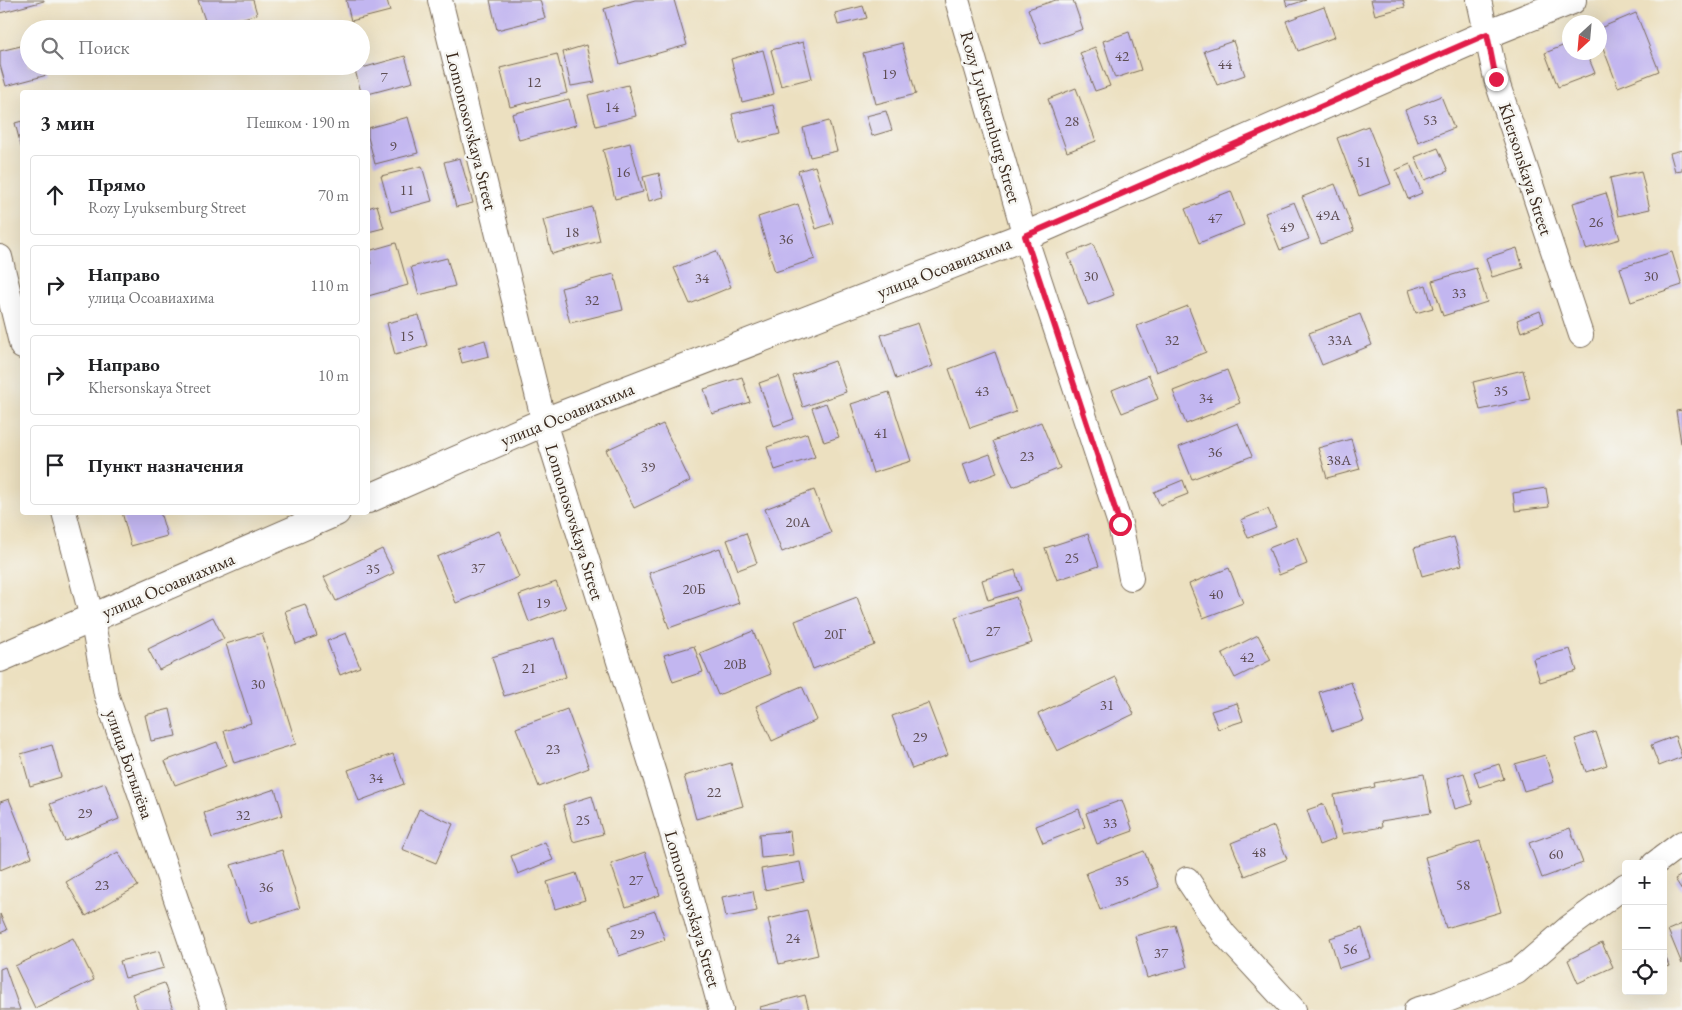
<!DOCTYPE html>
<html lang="ru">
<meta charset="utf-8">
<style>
body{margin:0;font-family:"EB Garamond",serif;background:#f2f2f2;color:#202124}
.controls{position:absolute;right:15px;bottom:15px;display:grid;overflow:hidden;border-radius:5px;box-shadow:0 5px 20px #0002}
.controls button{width:45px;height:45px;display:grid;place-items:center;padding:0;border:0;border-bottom:1px solid #e0e0e0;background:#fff;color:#202124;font:25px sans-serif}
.compass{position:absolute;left:1562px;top:15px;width:45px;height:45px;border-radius:50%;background:#fff;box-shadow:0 5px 20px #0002;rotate:206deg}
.stop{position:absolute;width:15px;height:15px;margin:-11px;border:4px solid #e11d48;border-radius:50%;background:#fff}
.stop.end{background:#e11d48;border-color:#fff;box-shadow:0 1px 5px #0008}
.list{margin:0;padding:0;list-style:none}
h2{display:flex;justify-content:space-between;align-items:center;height:65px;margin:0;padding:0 20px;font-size:21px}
h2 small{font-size:16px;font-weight:400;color:#757577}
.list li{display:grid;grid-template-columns:32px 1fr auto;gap:15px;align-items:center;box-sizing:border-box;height:80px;margin:0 10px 10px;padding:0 10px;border:1px solid #e0e0e0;border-radius:5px}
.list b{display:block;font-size:19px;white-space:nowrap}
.list p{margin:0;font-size:16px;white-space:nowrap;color:#757577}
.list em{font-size:16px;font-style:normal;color:#757577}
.icon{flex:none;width:28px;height:28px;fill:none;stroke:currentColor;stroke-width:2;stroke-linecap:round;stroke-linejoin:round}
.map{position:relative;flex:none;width:1682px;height:1010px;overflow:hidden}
.search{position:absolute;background:#fff;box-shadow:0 5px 20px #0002;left:20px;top:20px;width:350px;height:55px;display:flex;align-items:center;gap:12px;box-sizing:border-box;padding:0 18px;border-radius:28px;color:#757577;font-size:19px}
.panel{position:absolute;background:#fff;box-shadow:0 5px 20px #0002;left:20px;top:90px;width:350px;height:425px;border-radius:5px}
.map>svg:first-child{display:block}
.building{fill:#c2b6f0}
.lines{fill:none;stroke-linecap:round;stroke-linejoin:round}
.minor-casing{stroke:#796a57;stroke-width:26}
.tertiary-casing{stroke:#796a57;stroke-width:30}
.minor{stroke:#fff;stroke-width:24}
.tertiary{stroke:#fff;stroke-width:28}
.route{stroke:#e11d48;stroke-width:6}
.labels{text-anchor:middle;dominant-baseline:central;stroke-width:5;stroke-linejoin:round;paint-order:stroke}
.number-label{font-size:15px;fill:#5d4d52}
.street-label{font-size:18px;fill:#3b2a1e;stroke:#f6f6f2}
</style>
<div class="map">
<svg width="1682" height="1010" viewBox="0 0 1682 1010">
<rect width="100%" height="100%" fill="#f6f6f2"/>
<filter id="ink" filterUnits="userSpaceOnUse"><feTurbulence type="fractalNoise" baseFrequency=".02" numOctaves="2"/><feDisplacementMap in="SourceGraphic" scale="10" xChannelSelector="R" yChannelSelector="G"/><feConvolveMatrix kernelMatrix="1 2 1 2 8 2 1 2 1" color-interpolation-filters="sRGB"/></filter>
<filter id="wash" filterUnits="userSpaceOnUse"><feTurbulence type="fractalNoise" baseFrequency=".0096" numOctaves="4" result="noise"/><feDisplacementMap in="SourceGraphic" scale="20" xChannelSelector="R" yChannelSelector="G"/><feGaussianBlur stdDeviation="1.12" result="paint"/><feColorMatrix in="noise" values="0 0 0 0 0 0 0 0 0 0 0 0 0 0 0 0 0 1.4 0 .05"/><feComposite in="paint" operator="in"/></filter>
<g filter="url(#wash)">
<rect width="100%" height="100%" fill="#ece0c0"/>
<g id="blocks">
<path class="building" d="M0,0H44V1L0,13Z
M198,0H253L257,14L208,29Z
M346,0H387L390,11L351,21Z
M490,0H540L545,18L497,30Z
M635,0H674L687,45L620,64L604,9Z
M1056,0H1073L1083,29L1041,44L1028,9Z
M1285,0H1306L1287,6Z
M1371,0H1403L1405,7L1375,15Z
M863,6L867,18L838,25L835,13Z
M1324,7L1335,37L1298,51L1286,21Z
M1636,13L1659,71L1618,87L1600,40V28Z
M1129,32L1141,70L1115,78L1103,41Z
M1233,41L1245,75L1217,85L1204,51Z
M803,42L812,78L781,86L771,50Z
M902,43L916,94L876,104L863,53Z
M1570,43V52H1586L1595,73L1558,87L1545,53Z
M29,44V66H45L47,75L6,86L0,65V51Z
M586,45L595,82L571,86L563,52Z
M1095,47L1110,86L1095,91L1080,53Z
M763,50L774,94L742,102L731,59Z
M557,54L567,93L510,107L500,68Z
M405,56L413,82L368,94V92H361L355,70Z
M299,66H318V67L301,72Z
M628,85L636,116L596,126L588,95Z
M1076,88L1096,141L1067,152L1048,99Z
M1441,96L1454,128L1418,142L1405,110Z
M569,99L576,125L519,140L512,114Z
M773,105L780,134L739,144L732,114Z
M886,111L892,130L872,136L866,116Z
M408,117L418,153L375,164L368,137V128Z
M22,121V150L15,123Z
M829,121L837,151L810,157L803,128Z
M1368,126L1391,184L1359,196L1337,138Z
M630,143L643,192L615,199L603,150Z
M1438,148L1448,171L1425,180L1415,157Z
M1682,150V170L1675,171L1670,153Z
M460,158L473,203L456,207L444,162Z
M1410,164L1422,193L1408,199L1396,170Z
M422,166L432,201L391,212L381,176Z
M815,166L833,223L816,229L798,171Z
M1641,171L1650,209L1618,216L1610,178Z
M659,173L664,197L649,201L643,177Z
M1335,184L1354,232L1321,244L1302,197Z
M1231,191L1244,225L1199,243L1185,209Z
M1606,193L1620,239L1586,249L1573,203Z
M1294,202L1309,239L1280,250L1265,213Z
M798,204L815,259L775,272L758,217Z
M377,205L384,228L368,232V208Z
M592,207L600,241L552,254L543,220Z
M396,243L408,285L368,296V265L371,264L368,251Z
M1093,244L1114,295L1088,305L1068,254Z
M1517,248L1523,268L1492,277L1486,258Z
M716,251L731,287L690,304L674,268Z
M1672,252L1682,285L1631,302L1620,268Z
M447,258L455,286L419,295L411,267Z
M1476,268L1487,302L1443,316L1432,281Z
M614,274L623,310L570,323L561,288Z
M1426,285L1433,308L1416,313L1409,290Z
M1188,306L1206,352L1156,372L1137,326Z
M1540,311L1544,323L1521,332L1517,320Z
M1360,314L1372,345L1322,365L1309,333Z
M419,315L427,346L395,355L387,323Z
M918,323L933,366L896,379L881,335Z
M485,340L489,356L462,363L458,348Z
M995,352L1016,412L970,428L949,369Z
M835,361L846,392L803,407L793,376Z
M1227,370L1240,403L1186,424L1173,391Z
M1523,370L1530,399L1480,410L1473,382Z
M1149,375L1158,399L1122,413L1112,390Z
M779,376L794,419L774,426L759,383Z
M742,377L750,402L712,414L704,389Z
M889,392L911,461L873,473L851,404Z
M826,403L839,437L824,442L812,408Z
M1682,410V443H1681L1676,411Z
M1041,422L1060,468L1013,487L993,441Z
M1238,423L1252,456L1192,479L1179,447Z
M663,424L690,481L634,508L606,450Z
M807,433L815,457L775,470L767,447Z
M1351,439L1360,469L1327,478L1318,448Z
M990,454L997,473L970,483L963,464Z
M1183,480L1188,494L1160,505L1154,492Z
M1546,488L1549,507L1515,511L1513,493Z
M814,490L831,533L782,552L765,509Z
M1268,509L1276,527L1248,538L1241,520Z
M122,512H160L167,536L131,546Z
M499,531L519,577L456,603L437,557Z
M746,533L757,563L738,570L727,540Z
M1088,534L1099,566L1057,580L1045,548Z
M1297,537L1307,564L1279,575L1269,548Z
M1454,537L1462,565L1422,576L1414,548Z
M720,548L739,603L669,628L649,573Z
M382,549L394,573L336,601L324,577Z
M1229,568L1243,603L1203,618L1189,584Z
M1015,570L1021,590L988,600L982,580Z
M556,582L566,608L529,622L519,595Z
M857,597L875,645L813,669L795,621Z
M1016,597L1032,643L970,663L955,617Z
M305,604L317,636L296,644L285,611Z
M213,617L224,639L159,670L148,649Z
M753,631L771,674L718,695L700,653Z
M262,633L296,744L234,763L224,731L251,723L226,644Z
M346,633L360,667L340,675L327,641Z
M1258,635L1271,660L1235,678L1222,653Z
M554,638L566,677L504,696L492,657Z
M694,646L703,672L673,682L664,655Z
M1570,649L1577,671L1540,682L1533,659Z
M1116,677L1134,714L1057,751L1038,714Z
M1351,682L1364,721L1332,731L1319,692Z
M802,686L817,720L772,741L756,706Z
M928,703L948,755L912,769L892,716Z
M1237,703L1243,721L1218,729L1211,711Z
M170,709L176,736L151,741L145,715Z
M567,709L589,768L539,787L516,728Z
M1596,732L1607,765L1586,772L1575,739Z
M1675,736L1682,757L1659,766L1651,745Z
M217,742L226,766L175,785L165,761Z
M52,745L61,777L30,786L21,754Z
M393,754L404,784L359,801L348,770Z
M1545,755L1554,782L1524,791L1515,764Z
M731,763L743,806L696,819L684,776Z
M1499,764L1504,779L1479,787L1474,772Z
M1464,773L1473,804L1455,809L1447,778Z
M1424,774L1431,813L1381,821L1382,827L1342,834L1334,795L1375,787L1374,783Z
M105,783L119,819L65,841L50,804Z
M275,789L283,815L212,838L204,813Z
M592,796L603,834L573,842L563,805Z
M9,799L32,857L0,870V802Z
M1122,800L1133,831L1097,844L1086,813Z
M1324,804L1335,839L1319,845L1307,810Z
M419,809L453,824L436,863L402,849Z
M1079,809L1085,827L1043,843L1036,826Z
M1274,826L1287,859L1245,876L1231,843Z
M1570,828L1583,863L1542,878L1529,843Z
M790,831L793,855L761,858L759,834Z
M1480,841L1501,912L1446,928L1425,857Z
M545,842L553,860L518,874L511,856Z
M282,850L300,908L250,924L231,865Z
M1144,851L1159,887L1100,910L1086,873Z
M118,852L138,886L86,916L66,882Z
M645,852L660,895L626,907L611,864Z
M800,862L804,882L765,890L761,869Z
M576,873L585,900L555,909L547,882Z
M1682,875V890L1675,879Z
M753,891L757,911L726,917L722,897Z
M807,910L818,955L779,964L768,919Z
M655,911L665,940L619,956L609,926Z
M0,914L7,930L0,933Z
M1682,924V964L1668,930Z
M1175,925L1187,967L1147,978L1135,936Z
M1362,928L1371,958L1339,968L1330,938Z
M73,938L94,980L35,1008L15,966Z
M1602,943L1613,967L1578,983L1568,960Z
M1663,950L1669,966L1663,968Z
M159,951L164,968L125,978L120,961Z
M5,967L20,1010H0V969Z
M164,983L173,1010H138L132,994Z
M805,995L809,1010H761L760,1007Z"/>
</g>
</g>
<g filter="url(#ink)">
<use href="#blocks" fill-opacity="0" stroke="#796a57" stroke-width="1"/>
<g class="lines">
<g class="minor-casing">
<path id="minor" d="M440,0L544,422L656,780L683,870L721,1010
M957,0L1025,236L1120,524L1131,578
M1479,0L1496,79L1581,335
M0,257L22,347
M64,512L92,618L106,694L214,1010
M1654,864L1682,843
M1187,879L1224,934L1294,1010
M1416,1010L1440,1003L1517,972L1568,928L1626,885"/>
</g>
<g class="tertiary-casing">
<path id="tertiary" d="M368,499L544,422L1025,236L1487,34L1572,0
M0,658L336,512"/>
</g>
<use href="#minor" class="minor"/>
<use href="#tertiary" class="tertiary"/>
</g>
</g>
<g class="lines" filter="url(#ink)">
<path class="route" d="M1120,524L1025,236L1487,34L1496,79"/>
</g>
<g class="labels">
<g class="number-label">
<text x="1122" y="55">42</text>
<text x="1225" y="63">44</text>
<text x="889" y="73">19</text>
<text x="384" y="76">7</text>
<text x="534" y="81">12</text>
<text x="612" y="106">14</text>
<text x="1430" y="119">53</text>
<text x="1072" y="120">28</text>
<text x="393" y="145">9</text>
<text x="1364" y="161">51</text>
<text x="623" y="171">16</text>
<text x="407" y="189">11</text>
<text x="1328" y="214">49А</text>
<text x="1215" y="217">47</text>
<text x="1596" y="221">26</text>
<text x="1287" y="226">49</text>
<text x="572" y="231">18</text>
<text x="786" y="238">36</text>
<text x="1091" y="275">30</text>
<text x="1651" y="275">30</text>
<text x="702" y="277">34</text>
<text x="1459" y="292">33</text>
<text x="592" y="299">32</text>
<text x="407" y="335">15</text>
<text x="1172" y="339">32</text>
<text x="1340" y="339">33А</text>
<text x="982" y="390">43</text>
<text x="1501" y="390">35</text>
<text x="1206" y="397">34</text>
<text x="881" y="432">41</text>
<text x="1215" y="451">36</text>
<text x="1027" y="455">23</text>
<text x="1339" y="459">38А</text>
<text x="648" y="466">39</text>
<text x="798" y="521">20А</text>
<text x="1072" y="557">25</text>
<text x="478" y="567">37</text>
<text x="373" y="568">35</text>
<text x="694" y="588">20Б</text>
<text x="1216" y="593">40</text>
<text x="543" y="602">19</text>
<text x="993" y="630">27</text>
<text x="835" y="633">20Г</text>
<text x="1247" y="656">42</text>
<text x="735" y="663">20В</text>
<text x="529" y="667">21</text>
<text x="258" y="683">30</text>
<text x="1107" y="704">31</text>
<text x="920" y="736">29</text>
<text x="553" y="748">23</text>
<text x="376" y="777">34</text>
<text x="714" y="791">22</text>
<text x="85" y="812">29</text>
<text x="243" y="814">32</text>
<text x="583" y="819">25</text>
<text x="1110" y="822">33</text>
<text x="1259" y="851">48</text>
<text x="1556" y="853">60</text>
<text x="636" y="879">27</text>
<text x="1122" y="880">35</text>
<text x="102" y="884">23</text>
<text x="1463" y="884">58</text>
<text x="266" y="886">36</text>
<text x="637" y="933">29</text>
<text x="793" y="937">24</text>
<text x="1350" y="948">56</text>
<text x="1161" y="952">37</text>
</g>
<g class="street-label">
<text transform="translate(991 117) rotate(74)">Rozy Lyuksemburg Street</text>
<text transform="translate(472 131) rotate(76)">Lomonosovskaya Street</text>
<text transform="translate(1526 169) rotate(72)">Khersonskaya Street</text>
<text transform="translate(944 267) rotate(-21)">улица Осоавиахима</text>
<text transform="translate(567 414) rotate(-22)">улица Осоавиахима</text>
<text transform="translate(575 522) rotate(73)">Lomonosovskaya Street</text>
<text transform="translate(168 585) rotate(-23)">улица Осоавиахима</text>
<text transform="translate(130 764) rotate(71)">улица Ботылёва</text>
<text transform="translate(693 909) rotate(74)">Lomonosovskaya Street</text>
</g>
</g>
</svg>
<div class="controls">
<button>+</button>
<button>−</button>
<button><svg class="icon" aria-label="locate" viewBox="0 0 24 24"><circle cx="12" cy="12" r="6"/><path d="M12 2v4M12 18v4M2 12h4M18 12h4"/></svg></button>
</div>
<svg class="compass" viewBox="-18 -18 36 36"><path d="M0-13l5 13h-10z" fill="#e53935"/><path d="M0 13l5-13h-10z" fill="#757577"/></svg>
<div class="stop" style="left:1120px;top:524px"></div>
<div class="stop end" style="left:1496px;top:79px"></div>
<div class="search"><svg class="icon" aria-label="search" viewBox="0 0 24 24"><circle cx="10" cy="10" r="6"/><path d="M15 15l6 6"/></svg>Поиск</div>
<section class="panel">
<h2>3 мин<small>Пешком · 190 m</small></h2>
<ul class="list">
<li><svg class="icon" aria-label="ahead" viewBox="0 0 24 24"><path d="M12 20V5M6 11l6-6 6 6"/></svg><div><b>Прямо</b><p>Rozy Lyuksemburg Street</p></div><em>70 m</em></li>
<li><svg class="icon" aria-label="right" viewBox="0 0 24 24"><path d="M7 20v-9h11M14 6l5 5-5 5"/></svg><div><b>Направо</b><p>улица Осоавиахима</p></div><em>110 m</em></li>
<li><svg class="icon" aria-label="right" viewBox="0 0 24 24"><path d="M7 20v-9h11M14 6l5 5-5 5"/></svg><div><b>Направо</b><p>Khersonskaya Street</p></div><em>10 m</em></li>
<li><svg class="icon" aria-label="arrive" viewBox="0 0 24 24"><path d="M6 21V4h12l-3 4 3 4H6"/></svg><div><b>Пункт назначения</b></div></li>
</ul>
</section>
</div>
